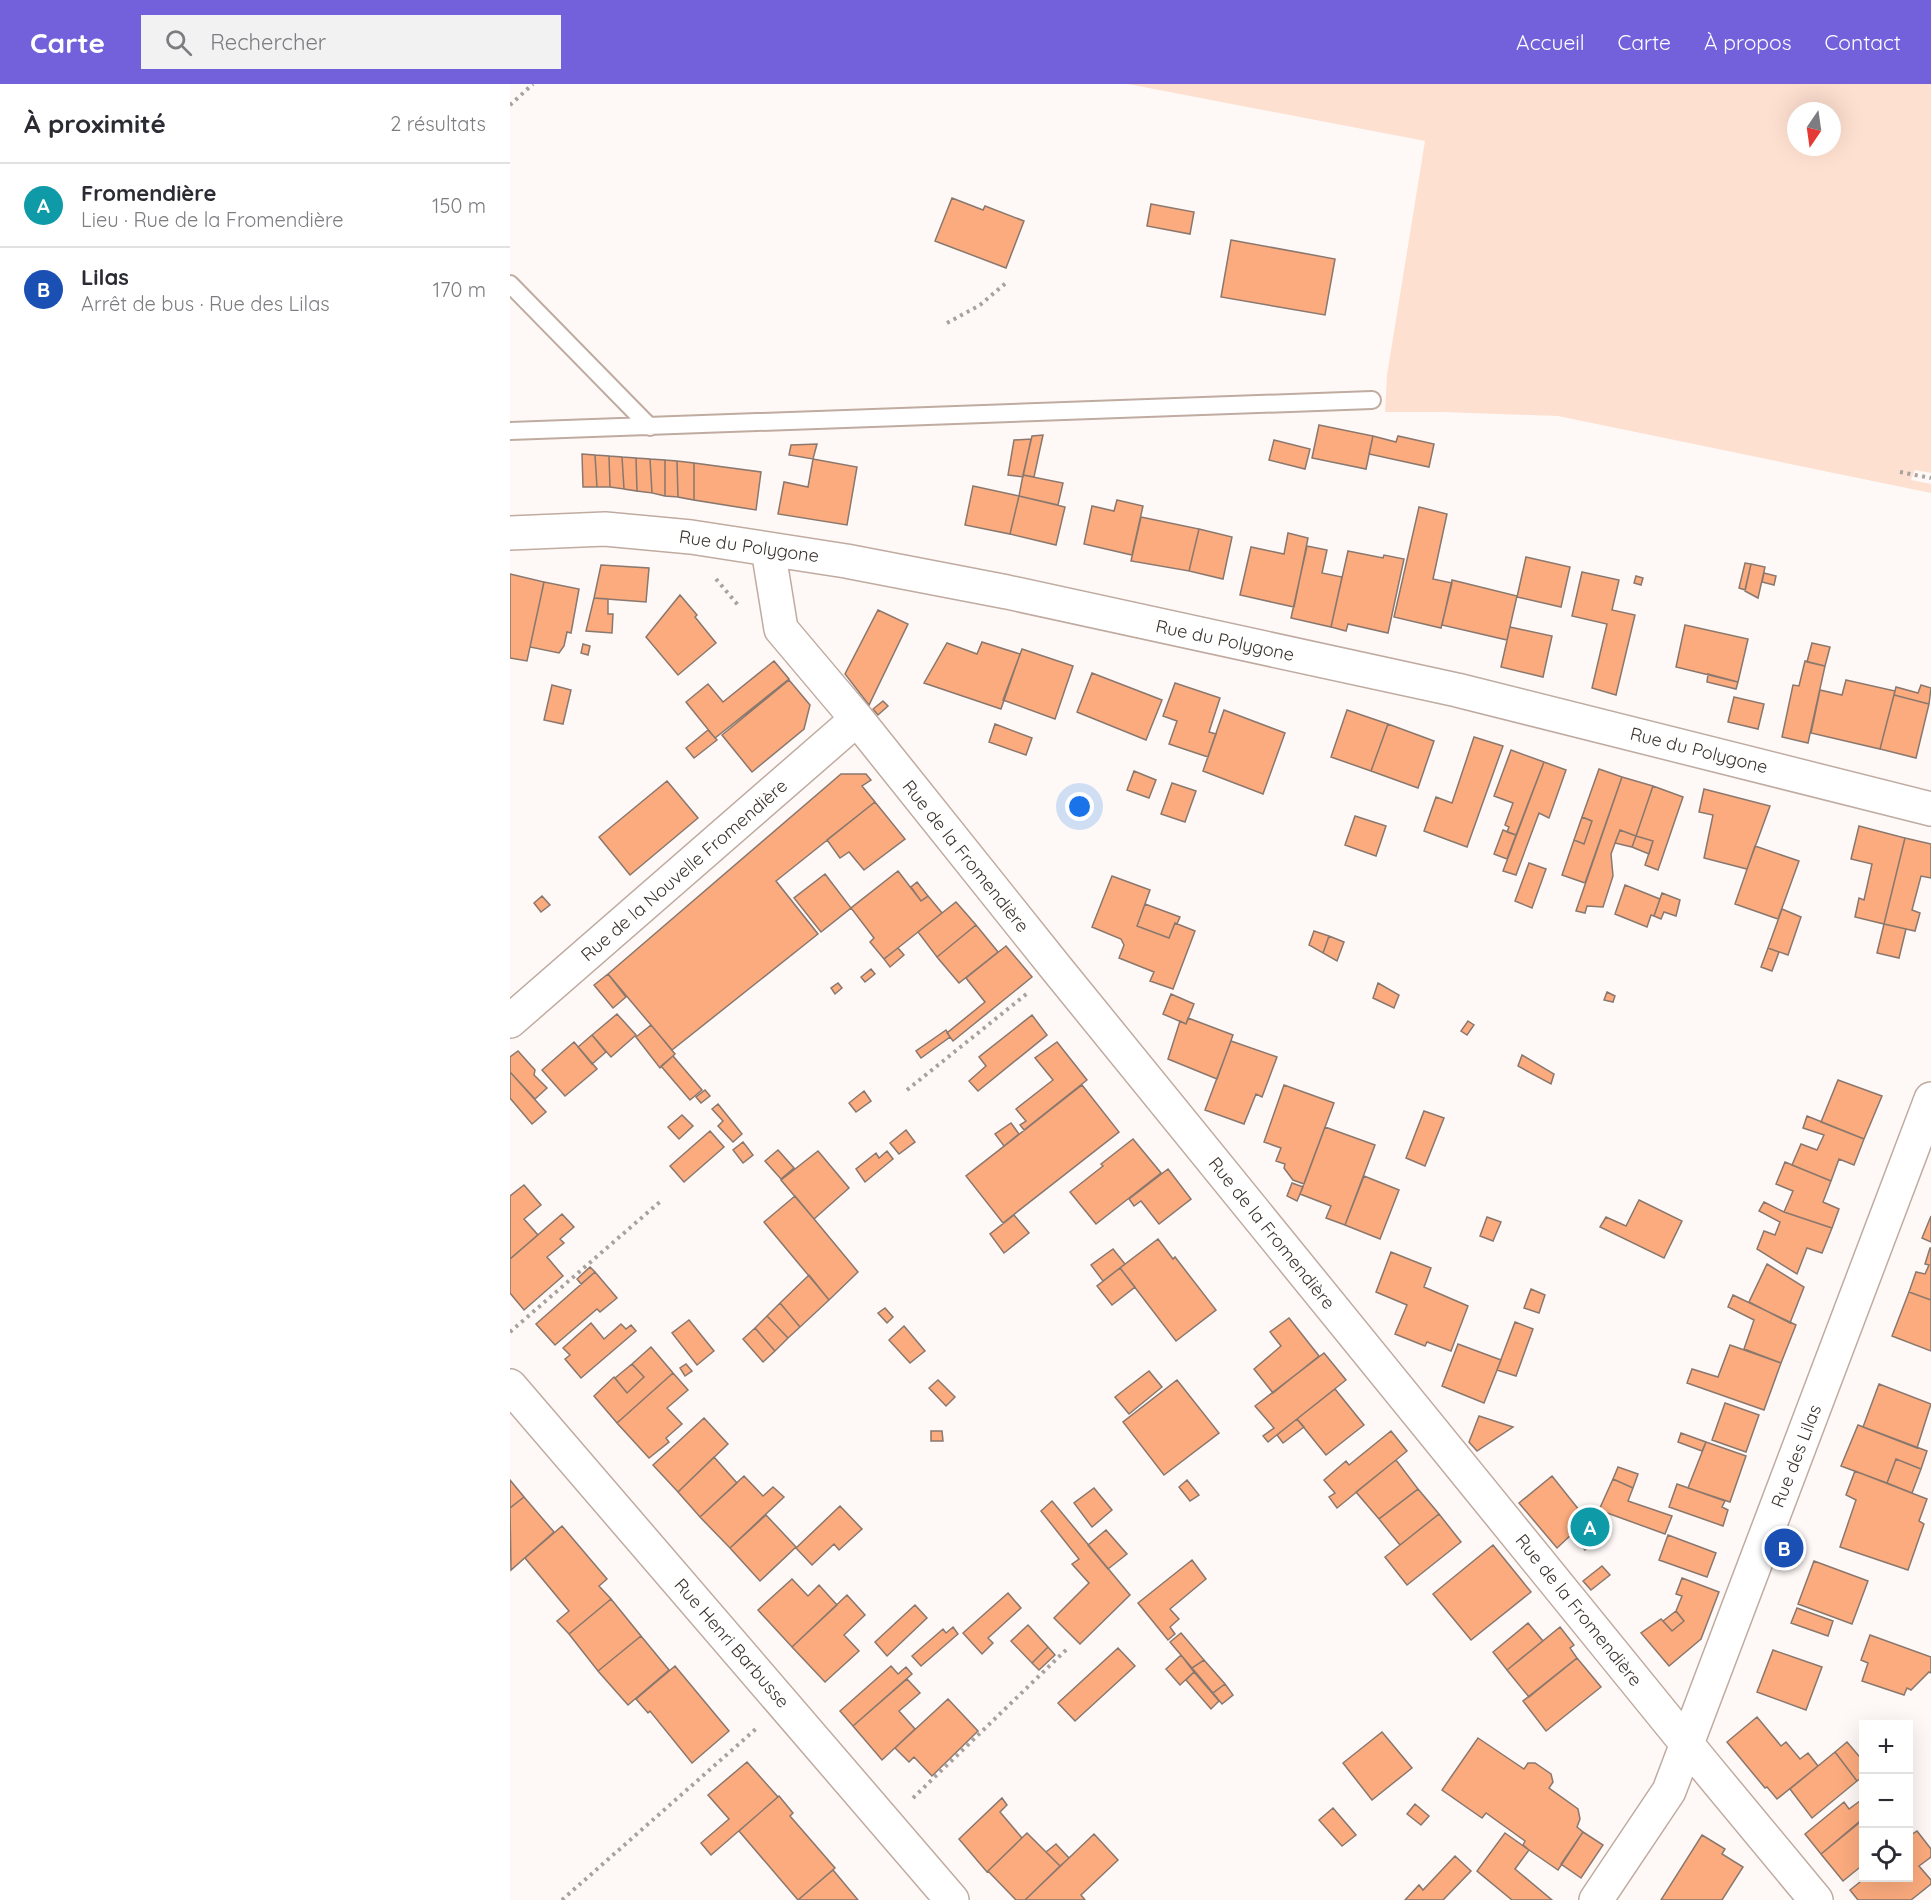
<!DOCTYPE html>
<html lang="fr">
<meta charset="utf-8">
<style>
body{margin:0;font-family:Quicksand,sans-serif;background:#f2f2f3;color:#2b2b33}
.controls{position:absolute;right:18px;bottom:18px;display:grid;overflow:hidden;border-radius:0px;box-shadow:0 6px 24px #0002}
.controls button{width:54px;height:54px;display:grid;place-items:center;padding:0;border:0;border-bottom:2px solid #e1e1e2;background:#fff;color:#2b2b33;font:30px sans-serif}
.compass{position:absolute;left:1277px;top:18px;width:54px;height:54px;border-radius:50%;background:#fff;box-shadow:0 6px 24px #0002;rotate:193deg}
.you{position:absolute;left:570px;top:723px;width:21px;height:21px;margin:-15px;border:4px solid #fff;border-radius:50%;background:#1a73e8;box-shadow:0 0 0 9px #1a73e833}
.badge{display:grid;place-items:center;width:39px;height:39px;border-radius:50%;background:#7361dc;color:#fff;font-size:20px;font-weight:700}
.pin{position:absolute;translate:-50% -50%;border:3px solid #fff;box-shadow:0 2px 6px #0006}
.list{margin:0;padding:0;list-style:none}
h2{display:flex;justify-content:space-between;align-items:center;height:78px;margin:0;padding:0 24px;font-size:26px}
h2 small{font-size:20px;font-weight:400;color:#7c7c81}
.list li{display:grid;grid-template-columns:39px 1fr auto;gap:18px;align-items:center;box-sizing:border-box;height:84px;padding:0 24px;border-top:2px solid #e1e1e2}
.list b{display:block;font-size:22px;white-space:nowrap}
.list p{margin:0;font-size:20px;white-space:nowrap;color:#7c7c81}
.list em{font-size:20px;font-style:normal;color:#7c7c81}
.icon{flex:none;width:33px;height:33px;fill:none;stroke:currentColor;stroke-width:2;stroke-linecap:round;stroke-linejoin:round}
.map{position:relative;flex:none;width:1421px;height:1816px;overflow:hidden}
header{display:flex;align-items:center;gap:36px;box-sizing:border-box;height:84px;padding:0 30px;background:#7361dc;color:#fff}
header strong{font-size:28px}
nav{display:flex;gap:33px;margin-inline-start:auto;font-size:21px}
.search{width:420px;height:54px;background:#f2f2f3;display:flex;align-items:center;gap:15px;box-sizing:border-box;padding:0 21px;border-radius:0px;color:#7c7c81;font-size:22px}
main{display:flex}
aside{flex:1;background:#fff}
.map>svg:first-child{display:block}
.green{fill:#fee0d0;fill-rule:evenodd}
.building{fill:#fbab7d;stroke:#8a776d;stroke-width:1.5}
.lines{fill:none;stroke-linecap:round;stroke-linejoin:round}
.lane-casing{stroke:#c0aba1;stroke-width:20}
.street-casing{stroke:#c0aba1;stroke-width:36}
.path{stroke:#a8a29f;stroke-width:4;stroke-dasharray:3 4.5;stroke-linecap:butt}
.lane{stroke:#fff;stroke-width:16}
.street{stroke:#fff;stroke-width:33}
.labels{text-anchor:middle;dominant-baseline:central;stroke-width:6;stroke-linejoin:round;paint-order:stroke}
.street-label{font-size:18px;fill:#3a322d;stroke:#fff}
</style>
<header>
<strong>Carte</strong>
<div class="search"><svg class="icon" aria-label="search" viewBox="0 0 24 24"><circle cx="10" cy="10" r="6"/><path d="M15 15l6 6"/></svg>Rechercher</div>
<nav><a>Accueil</a><a>Carte</a><a>À propos</a><a>Contact</a></nav>
</header>
<main>
<aside>
<h2>À proximité<small>2 résultats</small></h2>
<ul class="list">
<li><span class="badge" style="background:#0f9aa8">A</span><div><b>Fromendière</b><p>Lieu · Rue de la Fromendière</p></div><em>150 m</em></li>
<li><span class="badge" style="background:#1a4fb4">B</span><div><b>Lilas</b><p>Arrêt de bus · Rue des Lilas</p></div><em>170 m</em></li>
</ul>
</aside>
<div class="map">
<svg width="1421" height="1816" viewBox="0 0 1421 1816">
<rect width="100%" height="100%" fill="#fef9f7"/>
<path class="green" d="M618,0H1421V389L1405,386L1401,396L1421,400V409L1048,332L932,328H875L877,291L915,57ZM1286,27H1322V63H1286Z"/>
<path class="building" d="M442,114L473,126L475,122L514,137L496,184L425,157Z
M641,120L684,128L680,150L637,142Z
M721,156L825,175L815,231L711,213Z
M809,341L863,352L856,385L802,374Z
M533,351L524,393L513,391L522,352Z
M863,352L886,358L888,352L924,360L919,383L859,370Z
M521,355L513,393L498,391L504,356Z
M764,356L800,365L795,385L759,376Z
M307,360L303,375L279,371L281,361Z
M72,370L85,371L87,403H73Z
M85,371L99,372L100,403H87Z
M99,372L112,373L114,405L100,403Z
M112,373L126,374L127,407L114,405Z
M126,374L140,375L142,409L127,407Z
M140,375L155,376V412L142,409Z
M303,375L347,383L337,441L268,430L274,398L298,403Z
M155,376L167,377L168,413L155,412Z
M167,377L184,379V416L168,413Z
M184,379L251,388L246,426L184,416Z
M513,391L553,399L548,421L509,412Z
M463,402L509,412L500,450L455,441Z
M509,412L555,423L546,461L500,450Z
M607,416L633,422L622,471L574,460L582,422L604,427Z
M909,423L937,430L923,495L942,499L931,544L884,533Z
M631,433L689,445L679,487L621,477Z
M689,445L722,453L713,495L679,487Z
M778,449L798,454L784,523L730,511L741,463L774,470Z
M797,462L817,466L812,489L832,493L821,543L781,534Z
M838,467L873,474L874,471L894,475L878,549L838,540L836,547L821,543Z
M1016,473L1060,483L1051,523L1007,513Z
M1235,479L1241,480L1235,506L1229,504Z
M1241,480L1255,483L1248,514L1235,507Z
M91,481L139,484L136,518L84,514Z
M1072,488L1109,496L1102,526L1125,531L1106,611L1082,604L1097,540L1062,532Z
M1254,489L1266,492L1264,501L1252,498Z
M0,490L34,498L17,577L0,574Z
M1126,492L1133,494L1131,501L1124,499Z
M942,496L1007,512L997,556L932,541Z
M34,498L69,505L61,549L57,548L54,562L49,569L20,563Z
M170,511L187,531L185,533L206,559L168,591L136,553Z
M84,514L98,515V530H103L102,549L76,547Z
M368,526L398,540L359,621L335,590Z
M1175,541L1238,555L1228,598L1166,583Z
M1000,543L1042,552L1033,593L991,583Z
M472,558L510,570L491,625L414,599L437,559L467,570Z
M1302,559L1320,563L1315,582L1297,578Z
M73,560L80,562L78,571L71,569Z
M512,565L563,582L545,635L493,616Z
M264,577L279,595L205,654L176,618L198,600L213,618Z
M1295,577L1315,582L1298,659L1272,653L1283,601L1289,602Z
M582,589L652,616L636,656L567,628Z
M1198,590L1228,598L1226,605L1197,598Z
M279,596L300,621L294,645L242,688L212,651Z
M1336,596L1385,607L1370,665L1301,649L1310,606L1332,611Z
M665,599L710,614L699,648L706,650L698,673L659,660L667,637L653,632Z
M42,601L61,606L53,640L34,636Z
M1411,601L1421,604L1419,620L1384,611L1386,603L1408,609Z
M1384,611L1419,620L1406,674L1370,665Z
M1224,613L1254,620L1248,645L1218,638Z
M373,617L378,622L368,631L363,625Z
M714,626L775,649L753,710L693,687Z
M837,626L878,640L861,687L821,673Z
M485,640L522,654L516,671L479,658Z
M878,640L924,657L908,704L861,687Z
M198,646L207,656L184,674L176,664Z
M964,653L993,662L957,763L914,747L926,713L942,719Z
M1001,666L1034,678L1006,751L997,748L999,743L995,741L1003,719L984,712Z
M1034,678L1056,686L1039,734L1029,729L1006,791L993,787Z
M1089,685L1112,693L1075,799L1052,791L1064,756L1074,760L1082,737L1072,733Z
M624,687L646,696L639,714L617,706Z
M331,690H356L361,696L352,702L365,718L266,797L308,850L162,966L98,890Z
M1112,693L1143,702L1126,752L1110,746L1101,770L1103,792L1093,823L1077,822L1075,829L1066,827Z
M157,697L188,734L120,791L89,753Z
M662,699L686,707L675,738L651,730Z
M1143,702L1173,713L1148,786L1135,781L1143,757L1126,752Z
M1194,705L1260,722L1237,785L1194,774L1203,731L1189,728Z
M365,718L395,755L354,786L339,768L330,774L317,756Z
M845,732L876,742L866,772L835,761Z
M1072,733L1082,737L1074,760L1064,756Z
M1349,742L1395,754L1374,840L1345,833L1349,814L1354,816L1362,780L1341,775Z
M993,746L1006,751L997,775L984,770Z
M1110,746L1126,752L1122,763L1105,759Z
M1126,752L1143,757L1139,770L1122,763Z
M1395,754L1421,760V794L1411,792L1402,826L1410,829L1405,847L1374,840Z
M1245,762L1289,777L1268,835L1225,820Z
M1019,779L1036,785L1022,824L1005,817Z
M388,787L411,817L418,812L432,829L374,875L360,858L364,854L341,824Z
M315,790L341,824L311,848L284,814Z
M602,792L640,806L627,842L659,854L665,839L685,847L663,905L640,897L644,888L609,874L614,861L611,855L582,843Z
M407,798L418,812L411,817L401,803Z
M1115,801L1150,815L1144,832L1141,831L1137,843L1105,830Z
M1152,809L1170,816L1166,832L1154,828L1151,835L1144,832Z
M32,812L40,821L31,828L24,819Z
M446,818L466,841L427,873L408,848Z
M635,820L670,833L667,840L665,839L659,854L627,842Z
M1272,825L1291,833L1278,871L1258,864Z
M1374,840L1396,845L1389,874L1367,869Z
M466,841L488,868L449,899L427,873Z
M804,847L819,852L813,869L799,861Z
M819,852L834,858L827,877L813,869Z
M496,862L522,893L443,957L437,949L475,918L456,894Z
M388,864L394,871L380,883L374,875Z
M1258,864L1269,868L1262,887L1251,883Z
M361,885L365,890L355,898L351,893Z
M98,890L116,913L103,924L84,901Z
M328,899L332,904L325,910L321,904Z
M868,899L889,911L884,924L863,914Z
M1097,908L1105,912L1103,918L1094,916Z
M661,910L684,920L676,940L653,930Z
M107,930L126,951L101,973L82,951Z
M522,931L537,951L468,1007L459,997L476,982L469,973Z
M678,934L723,951L707,995L658,975L670,937L676,940Z
M958,937L964,941L957,951L951,947Z
M141,941L165,970L150,984L126,953Z
M436,946L440,953L411,974L406,967Z
M82,951L96,968L82,980L68,963Z
M721,957L767,973L752,1013L746,1010L734,1040L695,1026Z
M64,958L87,985L55,1012L32,986Z
M547,958L577,996L514,1046L510,1041L516,1037L506,1025L543,996L525,974Z
M8,967L25,986L24,991L37,1004L25,1015L0,988V973Z
M1012,971L1044,990L1041,1000L1008,982Z
M163,972L192,1006L180,1016L151,982Z
M0,988L36,1028L22,1040L0,1014Z
M1328,996L1372,1012L1354,1055L1311,1038Z
M572,1001L609,1048L493,1139L456,1092Z
M774,1001L824,1019L794,1100L783,1096L774,1084L775,1080L766,1077L771,1064L754,1058Z
M195,1006L200,1012L191,1019L186,1013Z
M354,1007L361,1017L346,1028L339,1019Z
M208,1020L232,1050L223,1058L208,1042L213,1037L202,1025Z
M914,1027L934,1034L915,1082L896,1074Z
M172,1031L183,1042L169,1055L158,1043Z
M1297,1032L1354,1055L1344,1081L1329,1075L1321,1097L1282,1081L1291,1060L1307,1066L1314,1051L1293,1044Z
M501,1039L509,1050L494,1062L485,1050Z
M815,1043L865,1061L835,1141L816,1134L821,1122L790,1110Z
M396,1046L405,1058L389,1070L380,1059Z
M200,1047L214,1063L174,1098L160,1082Z
M623,1055L651,1089L586,1140L560,1108L593,1082L591,1080Z
M233,1058L243,1071L233,1079L223,1066Z
M268,1066L284,1084L271,1095L255,1077Z
M308,1067L339,1104L304,1135L271,1096Z
M377,1067L383,1075L355,1098L346,1085L366,1069L369,1074Z
M1275,1078L1321,1097L1313,1118L1329,1125L1322,1144L1274,1128L1283,1107L1266,1100Z
M658,1085L681,1115L649,1140L631,1117L624,1122L619,1115Z
M854,1092L889,1106L870,1155L835,1141Z
M782,1099L793,1103L787,1117L777,1112Z
M14,1101L31,1121L14,1135L28,1151L0,1175V1112Z
M285,1112L348,1188L319,1216L254,1138Z
M1129,1116L1172,1137L1154,1174L1090,1143L1096,1133L1116,1142Z
M1254,1118L1274,1128L1322,1144L1312,1169L1297,1164L1287,1190L1247,1165L1254,1147L1265,1151L1270,1138L1249,1127Z
M52,1130L64,1143L50,1155L54,1159L37,1173L53,1192L14,1226L0,1209V1175Z
M504,1131L519,1149L494,1169L480,1150Z
M1421,1132V1158L1412,1154Z
M977,1133L991,1138L983,1157L970,1152Z
M648,1155L663,1175L665,1173L706,1226L666,1257L610,1184Z
M1420,1164H1421V1216L1399,1208L1406,1188L1415,1190L1419,1181L1415,1180Z
M603,1165L615,1180L593,1197L581,1181Z
M881,1168L921,1184L914,1203L958,1222L941,1267L917,1258L915,1262L885,1250L897,1221L866,1208Z
M1257,1180L1294,1203L1280,1239L1239,1218Z
M80,1183L85,1188L71,1200L67,1195Z
M610,1184L625,1203L602,1221L587,1202Z
M85,1188L107,1214L90,1228L87,1225L45,1261L26,1240Z
M299,1191L319,1216L290,1243L270,1219Z
M1021,1205L1035,1211L1029,1229L1014,1224Z
M1399,1208L1421,1216V1267L1382,1252Z
M1223,1211L1286,1241L1271,1279L1234,1265L1244,1236L1218,1223Z
M270,1219L290,1243L278,1254L257,1232Z
M375,1224L383,1233L377,1239L368,1229Z
M257,1232L278,1254L265,1267L245,1244Z
M779,1234L809,1272L763,1309L744,1285L771,1262L760,1248Z
M179,1236L204,1267L187,1281L162,1249Z
M1005,1238L1023,1245L1006,1292L987,1286Z
M81,1239L94,1255L111,1240L116,1245L121,1241L126,1247L71,1294L55,1275L60,1271L53,1264Z
M394,1242L415,1267L400,1279L379,1256Z
M245,1244L265,1267L253,1278L233,1255Z
M948,1260L991,1276L974,1319L932,1302Z
M1220,1261L1271,1279L1254,1326L1177,1299L1182,1285L1208,1293Z
M141,1263L163,1289L107,1339L84,1312L104,1293L117,1309L134,1293L122,1280Z
M814,1269L836,1296L758,1358L753,1352L764,1344L745,1322Z
M122,1280L134,1293L117,1309L105,1294Z
M176,1280L182,1287L175,1292L170,1284Z
M639,1287L652,1303L619,1330L605,1313Z
M163,1289L178,1306L157,1324L172,1340L156,1354L159,1358L139,1374L107,1339Z
M428,1296L445,1313L436,1322L419,1304Z
M667,1296L709,1349L654,1391L613,1338Z
M1369,1300L1421,1320L1407,1364L1353,1343Z
M825,1305L854,1341L816,1371L787,1335Z
M1215,1319L1249,1331L1236,1368L1202,1356Z
M969,1332L1003,1343L967,1367L959,1358Z
M194,1334L218,1360L168,1408L143,1381Z
M787,1335L794,1343L773,1359L767,1351Z
M1348,1341L1417,1367L1411,1385L1386,1375L1377,1399L1331,1382Z
M421,1347H432L433,1357H421Z
M881,1347L897,1367L827,1424L819,1413L825,1409L814,1396L836,1377L839,1381Z
M1171,1349L1196,1358L1192,1367L1168,1358Z
M1196,1358L1236,1372L1220,1418L1178,1404Z
M204,1373L227,1399L190,1433L168,1408Z
M1386,1375L1411,1385L1402,1409L1377,1399Z
M886,1376L908,1405L869,1435L846,1408Z
M1108,1383L1128,1390L1123,1404L1103,1395Z
M1345,1387L1417,1415L1409,1437L1414,1440L1398,1486L1330,1463L1346,1416L1336,1411Z
M234,1392L253,1412L263,1403L274,1413L220,1464L190,1433Z
M1042,1392L1077,1436L1047,1464L1009,1419Z
M1103,1395L1123,1404L1118,1417L1162,1432L1155,1450L1089,1426Z
M0,1396L14,1413L0,1424Z
M677,1396L689,1411L680,1417L669,1403Z
M1167,1400L1215,1417L1212,1423L1218,1426L1213,1442L1159,1423Z
M584,1404L602,1426L582,1443L564,1419Z
M908,1405L929,1430L890,1461L869,1435Z
M14,1413L44,1448L1,1486L0,1424Z
M542,1417L620,1511L570,1560L544,1534L579,1499L562,1480L569,1475L531,1427Z
M330,1422L352,1445L329,1466L324,1460L302,1481L286,1464Z
M929,1430L951,1458L897,1501L875,1473Z
M256,1431L286,1463L250,1497L220,1464Z
M1081,1433L1095,1450L1075,1466L1062,1450Z
M52,1442L97,1495L89,1502L101,1515L59,1550L47,1537L59,1527L15,1474Z
M596,1446L617,1470L598,1485L578,1461Z
M1158,1451L1206,1469L1197,1493L1149,1476Z
M983,1461L1021,1508L961,1556L923,1510Z
M682,1476L696,1495L660,1525L669,1535L660,1543L665,1550L658,1556L628,1519Z
M1304,1477L1358,1497L1342,1540L1288,1520Z
M1092,1482L1100,1491L1081,1506L1073,1497Z
M1172,1494L1209,1508L1191,1555L1159,1582L1131,1549L1151,1535L1162,1547L1174,1537L1166,1527L1172,1512L1166,1510Z
M282,1495L298,1512L309,1501L327,1521L282,1563L248,1526Z
M498,1509L511,1524L478,1554L483,1559L472,1570L453,1549Z
M337,1511L355,1531L334,1551L349,1567L315,1598L282,1563Z
M101,1515L131,1552L88,1587L59,1550Z
M405,1521L417,1534L377,1572L365,1558Z
M1287,1524L1323,1537L1318,1552L1281,1539Z
M1166,1527L1174,1537L1162,1547L1153,1537Z
M1018,1539L1033,1557L997,1586L983,1568Z
M518,1541L538,1563L522,1579L501,1557Z
M443,1543L448,1550L411,1582L402,1572L433,1545L436,1549Z
M1050,1543L1064,1561L1060,1564L1067,1574L1019,1613L997,1586Z
M671,1549L694,1576L682,1584L660,1558Z
M1360,1551L1421,1573V1589L1419,1588L1401,1606L1397,1604L1394,1611L1352,1597L1358,1579L1351,1576Z
M131,1552L159,1586L118,1621L88,1587Z
M538,1563L545,1571L529,1586L522,1579Z
M608,1564L625,1582L565,1637L548,1619Z
M1263,1566L1312,1583L1296,1626L1247,1608Z
M671,1571L684,1588L670,1601L656,1585Z
M1067,1574L1091,1603L1036,1647L1013,1617Z
M694,1576L715,1600L703,1609L682,1584Z
M165,1582L219,1647L182,1679L140,1627L138,1629L126,1615Z
M381,1582L388,1590L396,1583L402,1590L343,1642L330,1627Z
M684,1588L709,1617L701,1625L676,1596Z
M397,1595L410,1609L389,1627L405,1645L372,1676L343,1642Z
M715,1600L723,1611L712,1620L703,1609Z
M438,1615L468,1647L422,1692L404,1673L399,1678L385,1664Z
M1247,1633L1271,1662L1276,1658L1290,1675L1298,1669L1308,1682L1267,1715L1257,1703L1255,1704L1217,1658Z
M872,1648L902,1684L862,1716L833,1679Z
M968,1654L1014,1685L1018,1679H1025L1041,1690L1043,1698L1039,1704L1068,1725L1070,1735L1067,1743L1073,1748L1048,1786L1019,1766L1013,1761L1015,1757L976,1729L972,1734L932,1706Z
M1337,1658L1354,1678V1692L1347,1697L1325,1668Z
M1325,1668L1347,1697L1302,1734L1280,1705Z
M237,1678L268,1713L201,1771L191,1759L219,1735L198,1711Z
M269,1712L283,1729L280,1732L325,1784L288,1816L229,1747Z
M492,1714L497,1721L490,1728L512,1754L477,1788L449,1755Z
M1354,1714V1735L1311,1770L1295,1750L1334,1718L1339,1725Z
M905,1720L919,1732L911,1741L897,1730Z
M823,1724L846,1751L832,1762L809,1736Z
M1349,1738L1354,1743V1780L1333,1797L1311,1770Z
M1407,1747L1421,1765V1773L1409,1782L1421,1796V1800L1401,1816H1348L1340,1806L1355,1794H1398V1753Z
M1073,1748L1093,1761L1071,1794L1051,1780Z
M517,1749L550,1782L515,1816H506L478,1787Z
M995,1749L1019,1766L1005,1785L1042,1816H1002L967,1787Z
M584,1750L608,1776L571,1811L575,1816H515Z
M1192,1751L1215,1765L1212,1770L1233,1783L1212,1816H1151Z
M546,1760L559,1774L550,1782L536,1768Z
M945,1772L961,1787L933,1816H895L909,1801L913,1806Z
M323,1786L348,1816H288Z"/>
<g class="lines">
<g class="lane-casing">
<path id="lane" d="M0,200L140,343
M0,347L862,316"/>
</g>
<g class="street-casing">
<path id="street" d="M0,449L95,445L181,453L336,477L497,508L947,606L1421,725
M258,465L271,545L347,635L547,885L1194,1681L1306,1816
M0,937L347,635
M0,1302L442,1816
M1086,1816L1159,1707L1421,1015"/>
</g>
<path class="path" d="M0,21L23,0
M437,239L470,221L497,198
M1390,388L1421,394
M206,495L228,521
M397,1006L519,908
M0,1248L152,1116
M403,1714L558,1564
M52,1816L247,1644"/>
<use href="#lane" class="lane"/>
<use href="#street" class="street"/>
</g>
<g class="labels">
<g class="street-label">
<text transform="translate(239 462) rotate(8)">Rue du Polygone</text>
<text transform="translate(715 556) rotate(12)">Rue du Polygone</text>
<text transform="translate(1189 666) rotate(14)">Rue du Polygone</text>
<text transform="translate(456 772) rotate(51)">Rue de la Fromendière</text>
<text transform="translate(174 786) rotate(-41)">Rue de la Nouvelle Fromendière</text>
<text transform="translate(762 1149) rotate(51)">Rue de la Fromendière</text>
<text transform="translate(1286 1372) rotate(-69)">Rue des Lilas</text>
<text transform="translate(1069 1526) rotate(51)">Rue de la Fromendière</text>
<text transform="translate(222 1559) rotate(49)">Rue Henri Barbusse</text>
</g>
</g>
</svg>
<div class="controls">
<button>+</button>
<button>−</button>
<button><svg class="icon" aria-label="locate" viewBox="0 0 24 24"><circle cx="12" cy="12" r="6"/><path d="M12 2v4M12 18v4M2 12h4M18 12h4"/></svg></button>
</div>
<svg class="compass" viewBox="-18 -18 36 36"><path d="M0-13l5 13h-10z" fill="#e53935"/><path d="M0 13l5-13h-10z" fill="#7c7c81"/></svg>
<div class="you"></div>
<div class="pin badge" style="left:1080px;top:1443px;background:#0f9aa8">A</div>
<div class="pin badge" style="left:1274px;top:1464px;background:#1a4fb4">B</div>
</div>
</main>
